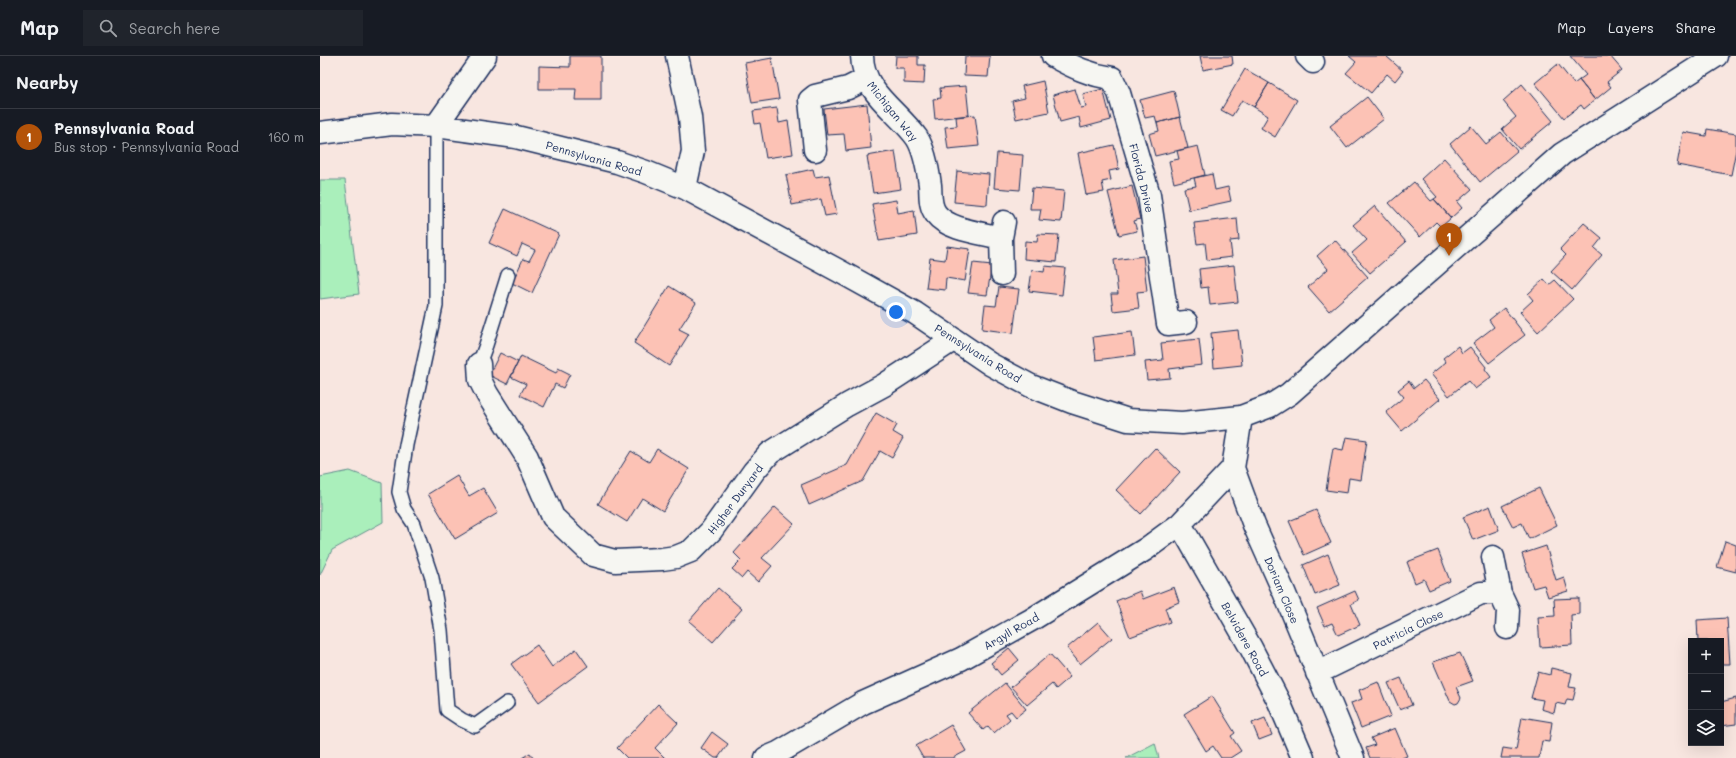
<!DOCTYPE html>
<meta charset="utf-8">
<style>
body{margin:0;font-family:Mali,sans-serif;background:#20242c;color:#f1f3f6}
.controls{position:absolute;right:12px;bottom:12px;display:grid;overflow:hidden;border-radius:0px;box-shadow:0 4px 16px #0002}
.controls button{width:36px;height:36px;display:grid;place-items:center;padding:0;border:0;border-bottom:1px solid #363941;background:#171b24;color:#f1f3f6;font:20px sans-serif}
.you{position:absolute;left:576px;top:256px;width:14px;height:14px;margin:-10px;border:3px solid #fff;border-radius:50%;background:#1a73e8;box-shadow:0 0 0 6px #1a73e833}
.badge{display:grid;place-items:center;width:26px;height:26px;border-radius:50%;background:#b45309;color:#fff;font-size:13px;font-weight:700}
.pin{position:absolute;translate:-50% -33px;filter:drop-shadow(0 1px 2px #0008)}
.pin::after{content:'';position:absolute;top:21px;width:14px;height:12px;background:inherit;clip-path:polygon(0 0,100% 0,50% 100%)}
.list{margin:0;padding:0;list-style:none}
h2{display:flex;justify-content:space-between;align-items:center;height:52px;margin:0;padding:0 16px;font-size:17px}
h2 small{font-size:13px;font-weight:400;color:#9ea1a6}
.list li{display:grid;grid-template-columns:26px 1fr auto;gap:12px;align-items:center;box-sizing:border-box;height:56px;padding:0 16px;border-top:1px solid #363941}
.list b{display:block;font-size:15px;white-space:nowrap}
.list p{margin:0;font-size:13px;white-space:nowrap;color:#9ea1a6}
.list em{font-size:13px;font-style:normal;color:#9ea1a6}
.icon{flex:none;width:22px;height:22px;fill:none;stroke:currentColor;stroke-width:2;stroke-linecap:round;stroke-linejoin:round}
.map{position:relative;flex:none;width:1416px;height:702px;overflow:hidden}
header{display:flex;align-items:center;gap:24px;box-sizing:border-box;height:56px;padding:0 20px;background:#171b24;border-bottom:1px solid #363941}
header strong{font-size:19px}
nav{display:flex;gap:22px;margin-inline-start:auto;font-size:14px}
.search{width:280px;height:36px;background:#20242c;display:flex;align-items:center;gap:10px;box-sizing:border-box;padding:0 14px;border-radius:0px;color:#9ea1a6;font-size:15px}
main{display:flex}
aside{flex:1;background:#171b24}
.map>svg:first-child{display:block}
.green{fill:#aaefbb;stroke:#628f8c}
.building{fill:#fcc2b5;stroke:#1b2f5e}
.lines{fill:none;stroke-linecap:round;stroke-linejoin:round}
.service-casing{stroke:#1b2f5e;stroke-width:16}
.minor-casing{stroke:#1b2f5e;stroke-width:25}
.service{stroke:#f6f6f2;stroke-width:13}
.minor{stroke:#f6f6f2;stroke-width:22}
.labels{text-anchor:middle;dominant-baseline:central;stroke-width:3.5;stroke-linejoin:round;paint-order:stroke}
.street-label{font-size:11px;fill:#1b2f5e;stroke:#f6f6f2}
</style>
<header>
<strong>Map</strong>
<div class="search"><svg class="icon" aria-label="search" viewBox="0 0 24 24"><circle cx="10" cy="10" r="6"/><path d="M15 15l6 6"/></svg>Search here</div>
<nav><a>Map</a><a>Layers</a><a>Share</a></nav>
</header>
<main>
<aside>
<h2>Nearby<small></small></h2>
<ul class="list">
<li><span class="badge">1</span><div><b>Pennsylvania Road</b><p>Bus stop · Pennsylvania Road</p></div><em>160 m</em></li>
</ul>
</aside>
<div class="map">
<svg width="1416" height="702" viewBox="0 0 1416 702">
<rect width="100%" height="100%" fill="#f8e6e0"/>
<filter id="ink" filterUnits="userSpaceOnUse"><feTurbulence type="fractalNoise" baseFrequency=".025" numOctaves="2"/><feDisplacementMap in="SourceGraphic" scale="8" xChannelSelector="R" yChannelSelector="G"/><feConvolveMatrix kernelMatrix="1 2 1 2 8 2 1 2 1" color-interpolation-filters="sRGB"/></filter>
<g filter="url(#ink)">
<path class="green" d="M0,124H25L39,238L0,243Z
M30,415L62,427L63,466L12,494L0,519V421Z
M835,687L839,702H806Z"/>
<path class="building" d="M250,0H281V44H255L256,33H219V10L250,11Z
M576,0H598V9H605L604,28L584,27V12H575Z
M645,0H670L668,21L644,20Z
M880,0H912L913,8L883,14Z
M1029,0H1066L1083,15L1075,25L1067,18L1051,37L1026,17L1036,6Z
M1250,0H1290L1302,14L1287,26L1291,31L1275,44L1259,24L1266,19Z
M452,2L459,43L432,47L425,7Z
M1238,8L1254,28L1259,24L1275,44L1264,53L1261,49L1244,62L1215,27Z
M925,13L949,27L934,51L922,44L912,60L901,54Z
M723,25L729,56L696,63L692,45L705,42L702,30Z
M949,27L977,44L955,81L941,72L948,60L934,51Z
M1202,28L1233,65L1199,93L1182,73L1196,61L1183,45Z
M646,30L649,59L615,63L613,43L621,42L620,32Z
M755,33L761,52L766,51L763,38L783,33L791,64L761,72L759,61L740,66L733,39Z
M854,35L860,61L837,67L835,60L825,62L820,44Z
M1047,41L1064,63L1027,92L1010,70Z
M547,48L551,92L526,95L524,78L507,79L504,53Z
M457,52L459,67L468,65L473,98L446,102L440,67L435,68L433,55Z
M655,59L659,90L628,93L625,71L637,70L636,61Z
M860,61L868,92L835,100L829,78L839,75L837,67Z
M1151,70L1166,88L1181,76L1197,95L1160,126L1130,88Z
M1387,73L1416,78V94L1411,119L1357,109L1363,76L1386,80Z
M794,89L799,113L789,115L791,124L782,126L784,136L766,139L758,97Z
M878,90L885,119L854,127L849,105L859,103L857,95Z
M575,95L581,133L553,137L547,100Z
M677,97L703,99L700,134L674,132Z
M1124,102L1152,133L1137,146L1142,152L1131,162L1114,143L1117,141L1101,123Z
M493,113L495,121L509,119L517,158L505,160L501,143L472,149L466,119Z
M637,115L669,118L667,149L634,146Z
M892,118L895,134L908,131L911,145L869,154L864,132L876,130L874,122Z
M1094,126L1111,145L1114,143L1131,162L1121,171L1116,166L1100,181L1069,147Z
M812,130L820,163L814,165L817,175L799,179L788,136Z
M712,132L744,135L741,166L719,164L721,153H710Z
M576,144L578,157L594,154L597,179L559,185L552,148Z
M1055,150L1086,186L1050,217L1032,197L1047,184L1033,169Z
M185,153L239,178L212,237L192,227L203,203L209,205L215,194L202,188L197,200L169,187Z
M917,162L919,184L910,185L912,201L887,204L885,187L877,188L874,167Z
M1264,167L1282,182L1274,192L1282,199L1252,234L1231,215L1246,199L1240,193Z
M718,178L739,179L736,206L704,203L705,185L717,186Z
M1015,184L1048,221L1009,255L988,231L1008,213L997,200Z
M627,190L650,193L645,225L626,222L625,234L606,232L610,202L625,204Z
M823,200L827,235L817,236L819,252L793,255L791,238H798L794,204Z
M653,207L672,209L667,239L648,237Z
M914,209L918,246L890,249L888,231L881,232L879,213Z
M725,210L745,212L742,239L709,235L712,214L724,216Z
M1224,223L1229,229L1235,224L1253,243L1218,276L1200,256L1213,244L1208,238Z
M349,230L376,247L359,273L369,278L349,310L314,287Z
M679,231L699,233L693,277L662,273L665,249L676,250Z
M1184,252L1205,279L1169,307L1153,287L1174,271L1169,264Z
M918,274L922,309L894,312L891,277Z
M812,276L815,299L776,304L773,281Z
M879,283L882,309L849,313L850,322L827,324L825,306L843,304L841,287Z
M1138,290L1142,297L1150,291L1166,311L1165,313L1171,321L1155,333L1148,325L1129,340L1111,318L1126,306L1123,302Z
M180,297L198,306L187,328L169,319Z
M201,300L236,317L238,312L250,318L243,332L235,328L224,351L200,339L206,328L191,321Z
M1104,324L1120,343L1082,375L1066,356L1084,341L1078,334L1089,325L1094,332Z
M556,357L577,369L573,376L583,382L572,402L560,395L543,425L489,449L481,429L527,409Z
M1026,381L1047,384L1041,424L1029,422L1027,437L1006,434L1013,392L1023,394Z
M835,392L860,416L821,458L796,434Z
M337,393L369,413L343,455L322,442L307,466L278,448L311,395L329,406Z
M137,420L149,440L163,432L178,457L135,483L108,438Z
M1219,432L1237,469L1209,483L1202,467L1193,471L1182,450Z
M1170,450L1179,474L1153,484L1143,461Z
M455,451L474,468L442,502L452,510L438,526L427,516L422,522L412,513L421,504L414,497Z
M996,454L1011,487L984,499L969,465Z
M1405,485L1416,489V516L1397,511Z
M1226,490L1236,524L1244,521L1248,535L1228,541L1224,529L1213,532L1202,498Z
M1118,494L1130,525L1109,534L1104,523L1095,527L1087,506Z
M1008,498L1020,529L995,539L983,509Z
M854,531L859,546L845,552L850,566L810,581L796,545L820,535L823,543Z
M398,532L422,553L393,586L369,565Z
M1035,535L1039,544L1031,548L1040,569L1018,579L1012,567L1005,570L997,552Z
M1259,542V558L1251,559L1252,589L1220,591L1218,561L1235,560L1234,543Z
M1407,562L1410,608H1401V585H1378L1377,564Z
M778,566L792,582L760,608L747,592Z
M217,589L232,611L256,593L268,610L219,646L191,608Z
M689,592L699,604L681,619L671,607Z
M1140,597L1153,625L1136,631L1141,642L1138,647L1135,648L1130,645L1113,606Z
M730,598L750,621L736,633L732,628L707,649L691,631Z
M1231,612L1252,617L1249,631L1256,632L1253,644L1247,643L1245,649L1236,647L1234,657L1221,653L1223,644L1211,642L1218,616L1230,619Z
M1081,622L1092,649L1080,654L1068,627Z
M1058,626L1071,660L1041,672L1031,647L1042,643L1039,634Z
M685,627L706,653L696,661L691,655L686,658L690,663L674,677L668,670L663,674L648,657Z
M892,640L915,677L911,680L921,695L910,702H901L893,690L886,695L864,658Z
M1416,642V668L1401,670V646Z
M338,648L358,667L335,692L345,702H307L297,692Z
M1202,661L1232,666L1229,686L1222,685L1219,702H1181L1183,692L1196,694Z
M945,662L952,679L939,684L932,667Z
M631,669L646,695L633,702H603L596,690Z
M1075,672L1087,700L1082,702H1050L1046,692L1055,689L1051,682Z
M392,676L408,688L398,702H395L381,692Z
M210,697L213,702H202Z"/>
<g class="lines">
<g class="service-casing">
<path id="service" d="M116,70V250L86,389L79,436L84,453L94,468L112,522L121,574L127,654L142,664L155,670L187,647
M159,308L166,289L188,219"/>
</g>
<g class="minor-casing">
<path id="minor" d="M357,0L370,61L373,95L365,132
M542,0C543,37 577,54 597,82C605,95 608,114 610,129C611,139 609,149 616,158C628,174 662,177 681,182L684,166
M733,0C753,11 770,19 792,22L799,37L829,139L848,268L866,266
M987,0L993,6
M116,70L165,0
M0,77L72,68L116,70L196,81L297,106L326,116L365,132L521,216L595,257L670,308L711,330L752,346L808,364L862,367L921,361L950,350L969,338L1242,98L1396,0
M495,94L490,44L495,40L528,32L546,23
M681,182L682,218
M159,308L160,324L167,338L207,401L233,461L273,499L295,505L342,503L356,501L371,495L391,475L434,415L450,397L527,349L564,329L633,284
M921,361L913,412L934,469L964,536L1033,702
M860,468L931,592L959,646L983,702
M1173,501L1180,537L1188,554L1187,572
M997,617L1161,537H1180
M446,702L458,697L543,647L641,603L711,564L826,493L860,468L913,412"/>
</g>
<use href="#service" class="service"/>
<use href="#minor" class="minor"/>
</g>
</g>
<g class="labels">
<g class="street-label">
<text transform="translate(573 55) rotate(51)">Michigan Way</text>
<text transform="translate(274 102) rotate(16)">Pennsylvania Road</text>
<text transform="translate(822 122) rotate(76)">Florida Drive</text>
<text transform="translate(658 297) rotate(32)">Pennsylvania Road</text>
<text transform="translate(415 443) rotate(-53)">Higher Duryard</text>
<text transform="translate(962 534) rotate(67)">Doriam Close</text>
<text transform="translate(1088 573) rotate(-26)">Patricia Close</text>
<text transform="translate(691 575) rotate(-30)">Argyll Road</text>
<text transform="translate(925 583) rotate(61)">Belvidere Road</text>
</g>
</g>
</svg>
<div class="controls">
<button>+</button>
<button>−</button>
<button><svg class="icon" aria-label="layers" viewBox="0 0 24 24"><path d="M12 4l9 5-9 5-9-5zM3 14l9 5 9-5"/></svg></button>
</div>
<div class="you"></div>
<div class="pin badge" style="left:1129px;top:200px">1</div>
</div>
</main>
